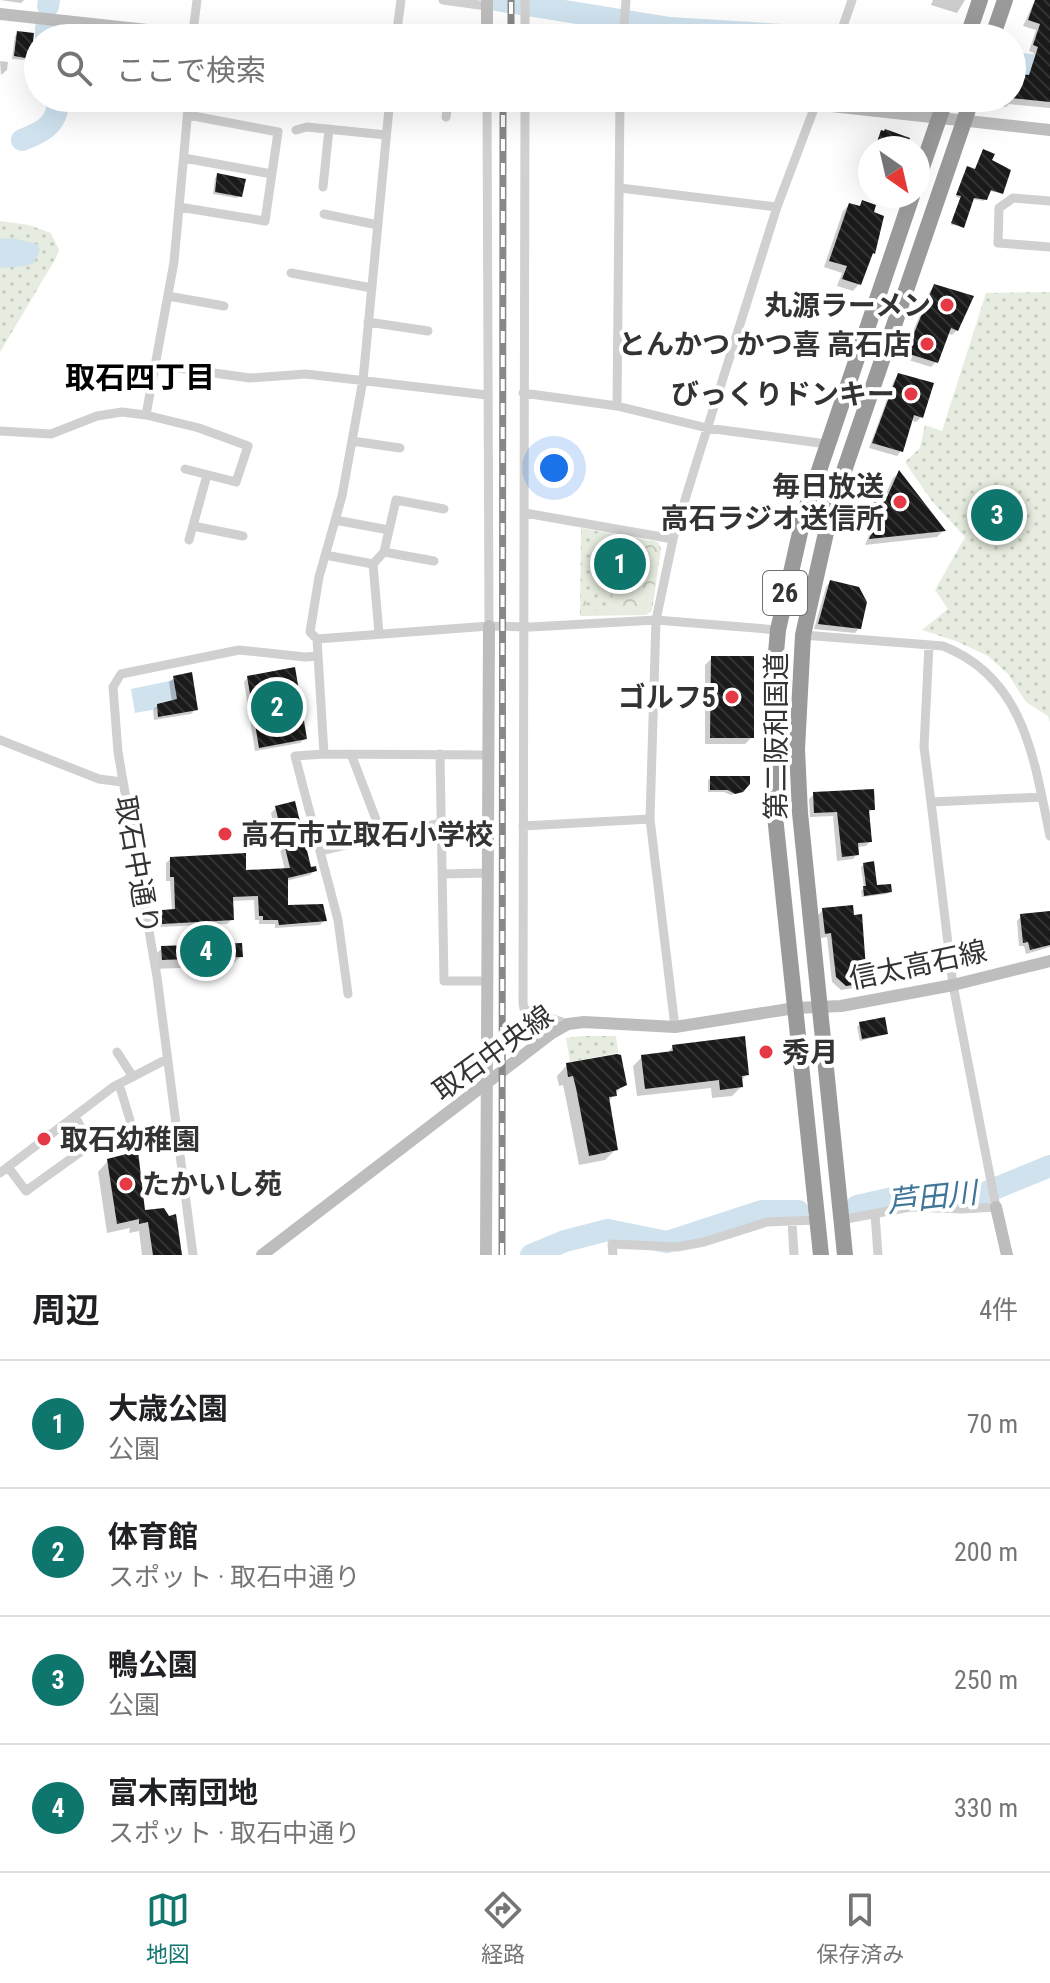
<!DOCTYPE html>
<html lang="ja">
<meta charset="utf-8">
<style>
body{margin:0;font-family:"Roboto Condensed","Noto Sans JP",sans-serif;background:#f2f2f2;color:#202124}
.compass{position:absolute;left:858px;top:136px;width:72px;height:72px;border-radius:50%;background:#fff;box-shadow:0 8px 32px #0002;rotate:146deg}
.you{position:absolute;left:554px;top:468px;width:28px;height:28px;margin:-20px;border:6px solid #fff;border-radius:50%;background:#1a73e8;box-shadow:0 0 0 12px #1a73e833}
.badge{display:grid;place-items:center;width:52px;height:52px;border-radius:50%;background:#0f766e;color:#fff;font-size:26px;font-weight:700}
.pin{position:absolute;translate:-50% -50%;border:4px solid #fff;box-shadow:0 2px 8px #0006}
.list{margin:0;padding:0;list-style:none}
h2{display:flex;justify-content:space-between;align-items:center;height:104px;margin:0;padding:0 32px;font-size:34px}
h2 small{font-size:26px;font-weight:400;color:#757577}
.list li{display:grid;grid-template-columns:52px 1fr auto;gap:24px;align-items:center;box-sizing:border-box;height:128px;padding:0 32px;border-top:2px solid #e0e0e0}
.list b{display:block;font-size:30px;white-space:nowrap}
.list p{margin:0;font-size:26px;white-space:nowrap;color:#757577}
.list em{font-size:26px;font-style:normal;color:#757577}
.icon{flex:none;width:44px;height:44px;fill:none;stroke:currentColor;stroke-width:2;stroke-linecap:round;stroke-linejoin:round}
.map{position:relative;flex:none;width:1050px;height:1255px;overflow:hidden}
.search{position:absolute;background:#fff;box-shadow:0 8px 32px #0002;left:24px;right:24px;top:24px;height:88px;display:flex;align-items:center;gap:20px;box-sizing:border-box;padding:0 28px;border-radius:44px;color:#757577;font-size:30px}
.sheet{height:616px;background:#fff}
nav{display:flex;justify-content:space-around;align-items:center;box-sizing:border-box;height:112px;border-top:2px solid #e0e0e0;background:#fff;font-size:22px;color:#757577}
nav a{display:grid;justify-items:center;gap:4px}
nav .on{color:#0f766e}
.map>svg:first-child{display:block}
.green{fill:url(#green-dots)}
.forest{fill:url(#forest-crowns)}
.water{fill:#cfe2ee}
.shadow{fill:#0003}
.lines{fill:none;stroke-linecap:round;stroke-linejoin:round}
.river{stroke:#cfe2ee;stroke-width:22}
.building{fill:url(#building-back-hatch)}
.street{stroke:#d0d0d0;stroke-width:9}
.secondary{stroke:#bdbdbd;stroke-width:12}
.highway{stroke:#9a9a9a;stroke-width:16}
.rail-casing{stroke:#888;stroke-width:7}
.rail{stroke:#fff;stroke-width:4;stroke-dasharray:12;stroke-linecap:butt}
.poi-dot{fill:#e63946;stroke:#fff;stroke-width:3}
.labels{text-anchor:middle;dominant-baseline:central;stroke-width:8;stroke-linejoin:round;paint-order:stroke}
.shield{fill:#fff;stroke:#707070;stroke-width:2}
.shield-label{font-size:26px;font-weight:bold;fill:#333}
.poi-label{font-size:28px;font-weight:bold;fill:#333;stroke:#fff;text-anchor:end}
.street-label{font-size:28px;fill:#333;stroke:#fff}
.neighbourhood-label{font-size:30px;font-weight:bold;fill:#000;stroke:#fff}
.water-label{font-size:30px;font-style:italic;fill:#3f7597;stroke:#fff}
</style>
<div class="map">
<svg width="1050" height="1255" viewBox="0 0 1050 1255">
<defs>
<pattern id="green-dots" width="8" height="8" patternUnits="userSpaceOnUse" patternTransform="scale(2)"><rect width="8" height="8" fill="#e6ecdf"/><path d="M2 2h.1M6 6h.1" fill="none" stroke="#c6cbc0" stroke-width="1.8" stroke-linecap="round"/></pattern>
<pattern id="forest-crowns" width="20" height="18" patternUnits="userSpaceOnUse" patternTransform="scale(2)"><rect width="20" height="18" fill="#e6ecdf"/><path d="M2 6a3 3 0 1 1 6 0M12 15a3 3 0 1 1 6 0" fill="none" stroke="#c6cbc0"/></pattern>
<pattern id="building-back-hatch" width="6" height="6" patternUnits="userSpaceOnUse" patternTransform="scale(2)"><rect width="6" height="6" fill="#1a1a1a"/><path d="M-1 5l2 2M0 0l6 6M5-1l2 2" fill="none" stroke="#333"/></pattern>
</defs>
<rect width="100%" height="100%" fill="#fff"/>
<path class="green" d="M0,221L29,225L51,233L59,250L56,258L0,352Z
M1050,292V723L1048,716L1026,702L1008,674L988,656L956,641L922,630L948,609L935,590L965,537L931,500L905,462L920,448L925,425L942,431L986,293Z
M581,528L658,542L661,549L652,611L646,615L580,616Z
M582,1036H616L618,1053L570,1062L566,1038Z"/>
<path class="forest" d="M606,534L629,541L633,540L635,542L622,545L618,557L620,570C629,577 636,575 645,570L650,555L643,543L647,541L657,543L660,549L651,610L645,614L581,615V591L586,592V604L594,611L612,606L613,580L609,571L613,563L604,537Z"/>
<path class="water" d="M12,238L37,244L40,250L34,263L25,266L0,268V239Z
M174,680L177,699L157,704V709L135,713L131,689Z"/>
<path class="shadow" d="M0,0H24L21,3Z
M933,0H965L957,13L931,5Z
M1035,0L1050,1V108L1009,104L1006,107L995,105L996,98H1012V75L1026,77L1034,53L1029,51L1036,30L1023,26Z
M18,33L29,58L26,60L12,59L15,36Z
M0,61L8,62L7,70L1,75Z
M990,161L1001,193L988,191L984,201L972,199L962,226L951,225L960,198L956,197L966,170L975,171Z
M217,176L240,196L237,198L213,194L215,178Z
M863,203L859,284L853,291L837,286L842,273L824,267L843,211L849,205L858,208Z
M935,286L957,330L952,335L947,333L936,362L931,367L902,358L930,291Z
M899,375L921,417L916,422L910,420L901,451L897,456L869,448L894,380Z
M899,473L943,531L937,537L865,545L877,516L868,513L873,503L880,496L884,498L893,478Z
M830,582L859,628L855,633L814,629L826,587Z
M712,658L752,737L745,744H705V665Z
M248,677L305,739L300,743L255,751L244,682Z
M174,678L196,709L191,714L154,720L153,710L158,705L172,702L169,682Z
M711,778L744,790L731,795L724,792H708V780Z
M814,794L873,809L867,814L870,841L866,846L856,847L857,854L853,859L837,861L833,816L810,817L809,799Z
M276,808L309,869L315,870L310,875L286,881V907L325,920L320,925L275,928V924H259V920H255L254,900L231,901L232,919L227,924L158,927V917L162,912L172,911L170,881H166V863L170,859L245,872L285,870L271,813Z
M864,865L875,887L890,891L887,894L862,897L861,891L864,888L861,867Z
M823,910L865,983L860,987L841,990L832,982L827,937L821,938L818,915Z
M1050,913V947L1026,954L1024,946H1019L1017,921L1021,916Z
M162,948L241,956L231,966L153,969L152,958Z
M860,1024L886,1034L860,1041L857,1027Z
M673,1047L747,1074L741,1081V1087L732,1096L712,1098L711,1088L637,1096L633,1066L642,1057L666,1054Z
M567,1065L624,1084L608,1102L616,1149L605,1160L579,1165L566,1099L563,1085L559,1086L557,1076Z
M108,1161L143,1212L180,1255H142L139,1231L129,1233L130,1228L107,1233L98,1172Z"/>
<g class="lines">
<path class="river" d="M496,0L670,28L831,38
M48,6L49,0
M46,38V28
M1012,63L1050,67
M22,140C43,132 59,124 58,98
M857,1206L897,1197L977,1196L1050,1166
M531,1255L565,1241L608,1230L667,1242L762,1211H798"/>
</g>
<path class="building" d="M1035,0H1050V102L1012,98V73L1029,75L1038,47L1033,45L1040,24L1028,20Z
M17,31L34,33L31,59L14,56Z
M885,129L910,138L906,148H875L881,130L884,131Z
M983,149L995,154L992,160L1011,170L1003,194L991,190L987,200L974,198L964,228L951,223L961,196L956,195L967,166L975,169Z
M217,173L246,179L242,197L215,192Z
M862,200L876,205L874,212L884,216L875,254L873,253L861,285L842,279L847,266L829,261L849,203L860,206Z
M934,284L974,296L958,331L951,328L938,363L906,353Z
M898,373L934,383L923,418L914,415L903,452L872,443Z
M899,470L946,531L869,539L882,509L873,506L879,494L887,497Z
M830,580L859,587L867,602L861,629L818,624Z
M711,656H754V738H710Z
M295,667L307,739L259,748L247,676Z
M192,672L198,710L158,717L157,704L177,699L173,676Z
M710,776H750V784L743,792L735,794L728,790H710Z
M874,789L875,810H869L872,842L858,843L859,855L842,857L837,812L814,813L813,792Z
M295,801L311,867L316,866L317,871L288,878V905L323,904L327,921L279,925L278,920H263V916H259L258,896L233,897L234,920L162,924V910L175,909L174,877H170V857L246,853V870L290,868L275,806Z
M874,861L877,885L891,884L892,892L864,896L863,886H866L863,863Z
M853,905L854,915L862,914L867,983L846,986L836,977L831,933L825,934L822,908Z
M1050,911V945L1030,950L1028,942L1023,943L1020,914Z
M242,943L243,957L162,960L161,946Z
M885,1017L888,1034L862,1039L859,1022Z
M745,1036L749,1075L742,1076L743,1087L720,1090L719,1080L645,1089L641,1055L673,1051L672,1045Z
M617,1054L621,1055L627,1085L616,1090L617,1096L609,1097L618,1150L589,1156L576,1088L573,1076L568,1077L566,1063Z
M138,1151L145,1210L164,1208L169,1216L176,1214L182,1255H153L148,1222L139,1224V1219L117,1224L107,1159Z"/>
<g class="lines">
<path class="street" d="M443,0L487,6
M197,38L194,24L197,0
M396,38L401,0
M525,38V0
M623,38L626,0
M839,38L852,0
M390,98L363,380L342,496L319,577L310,632L317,639L324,754L489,755
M487,98L489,626
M525,98L523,1003L524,1009L568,1024
M446,117L449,98
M296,130L307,127L386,135
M184,158L272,174
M323,187L329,129
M620,188L777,207
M1050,201L1013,198L999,208L998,243L1050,247
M179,207L265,221L278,132L188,115
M324,214L378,225
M291,273L372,288
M168,296L224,306
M368,322L428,331
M156,365L250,378L306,374L487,395
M523,393L617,406L707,428L827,444
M617,406L620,98
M146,415L174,262L189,98
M0,431L51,434L97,416L122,412L146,415L199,428L248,446L236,482L185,469
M352,441L400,448
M525,513L673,539
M335,520L389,530
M193,526L243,536
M189,540L207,475
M325,555L373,564
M434,561L384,552L396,500L444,509
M379,634L373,564L384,552
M803,635L943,646C1025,678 1034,760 1050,836
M317,639L489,626L531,627L656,620L778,630
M0,740L99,779L122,782
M324,754L295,756L338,920L348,994
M351,754L382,835
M440,754L444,981H488
M931,802L1042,797
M523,826L650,819
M320,851L441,823
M442,874L488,873
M675,1027L650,819L656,620L673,539L696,464L777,207L818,98
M117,1052L133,1077
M119,1084L130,1120
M8,1167L26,1191L90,1145L75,1116
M0,1173L113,1087L167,1059
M875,1214L878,1255
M841,1220L910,1207L962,1209L996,1207L953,985L931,802L924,747L929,645
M792,1222L794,1255
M193,1255L157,977L118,752L113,687L121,674L239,650L305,657L318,656
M613,1255L612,1244L677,1247L704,1242L767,1222L817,1220"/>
<path class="secondary" d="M0,14L221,38
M487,38V0
M758,98L1050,130
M996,1207L1007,1255
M262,1255L552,1033L568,1024L584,1022L675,1027L795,1008L841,1006L953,985L1050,961
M486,1255L489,626"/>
<path class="highway" d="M967,38L980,0
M992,38L1005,0
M918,179L946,98
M821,1255L775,816L772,698L778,630L804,515L912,196
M845,1255L800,813L797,749L803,635L832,506L972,98"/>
<g class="rail-casing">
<path id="rail" d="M511,38V0
M502,1255L503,98"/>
</g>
<use href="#rail" class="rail"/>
</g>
<g class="poi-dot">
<circle cx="947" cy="305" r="8"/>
<circle cx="927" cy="344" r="8"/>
<circle cx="911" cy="394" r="8"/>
<circle cx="900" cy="502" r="8"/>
<circle cx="732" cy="697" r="8"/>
<circle cx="225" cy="834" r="8"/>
<circle cx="766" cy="1052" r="8"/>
<circle cx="44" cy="1139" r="8"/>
<circle cx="126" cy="1184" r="8"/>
</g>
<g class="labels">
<rect class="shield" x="763" y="571" width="44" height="44" rx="6"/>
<g class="shield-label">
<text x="785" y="593">26</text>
</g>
<g class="poi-label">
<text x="931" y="305">丸源ラーメン</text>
<text x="911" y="344">とんかつ かつ喜 高石店</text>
<text x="895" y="394">びっくりドンキー</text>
<text x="884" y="486">毎日放送<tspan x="884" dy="32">高石ラジオ送信所</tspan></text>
<text x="716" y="697">ゴルフ5</text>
<text x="241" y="834" text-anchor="start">高石市立取石小学校</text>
<text x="782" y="1052" text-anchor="start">秀月</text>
<text x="60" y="1139" text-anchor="start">取石幼稚園</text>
<text x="142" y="1184" text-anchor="start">たかいし苑</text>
</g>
<g class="street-label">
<text transform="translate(776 736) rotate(-90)">第二阪和国道</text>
<text transform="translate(137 865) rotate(80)">取石中通り</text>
<text transform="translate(918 965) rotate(-12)">信太高石線</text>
<text transform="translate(493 1053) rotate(-36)">取石中央線</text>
</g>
<g class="neighbourhood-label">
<text x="140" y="377">取石四丁目</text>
</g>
<g class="water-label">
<text transform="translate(932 1197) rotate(-6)">芦田川</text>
</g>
</g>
</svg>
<svg class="compass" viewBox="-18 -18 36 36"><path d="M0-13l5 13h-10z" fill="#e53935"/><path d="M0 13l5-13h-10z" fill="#757577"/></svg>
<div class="you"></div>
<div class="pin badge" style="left:620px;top:564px">1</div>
<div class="pin badge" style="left:277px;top:707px">2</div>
<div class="pin badge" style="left:997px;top:515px">3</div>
<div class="pin badge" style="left:206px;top:951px">4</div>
<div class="search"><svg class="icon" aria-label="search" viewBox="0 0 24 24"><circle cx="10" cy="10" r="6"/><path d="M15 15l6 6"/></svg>ここで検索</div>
</div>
<section class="sheet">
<h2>周辺<small>4件</small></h2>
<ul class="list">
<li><span class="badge">1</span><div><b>大歳公園</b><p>公園</p></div><em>70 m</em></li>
<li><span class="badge">2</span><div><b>体育館</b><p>スポット · 取石中通り</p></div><em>200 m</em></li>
<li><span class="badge">3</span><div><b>鴨公園</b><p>公園</p></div><em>250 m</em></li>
<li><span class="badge">4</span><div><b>富木南団地</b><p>スポット · 取石中通り</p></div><em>330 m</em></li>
</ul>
</section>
<nav>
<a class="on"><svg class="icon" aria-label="map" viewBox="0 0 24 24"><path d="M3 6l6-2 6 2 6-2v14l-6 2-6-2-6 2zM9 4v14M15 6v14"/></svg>地図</a>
<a><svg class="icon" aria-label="directions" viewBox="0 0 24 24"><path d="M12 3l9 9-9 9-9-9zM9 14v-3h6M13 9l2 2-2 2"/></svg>経路</a>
<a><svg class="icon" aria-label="saved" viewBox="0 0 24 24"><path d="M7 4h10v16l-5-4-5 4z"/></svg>保存済み</a>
</nav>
